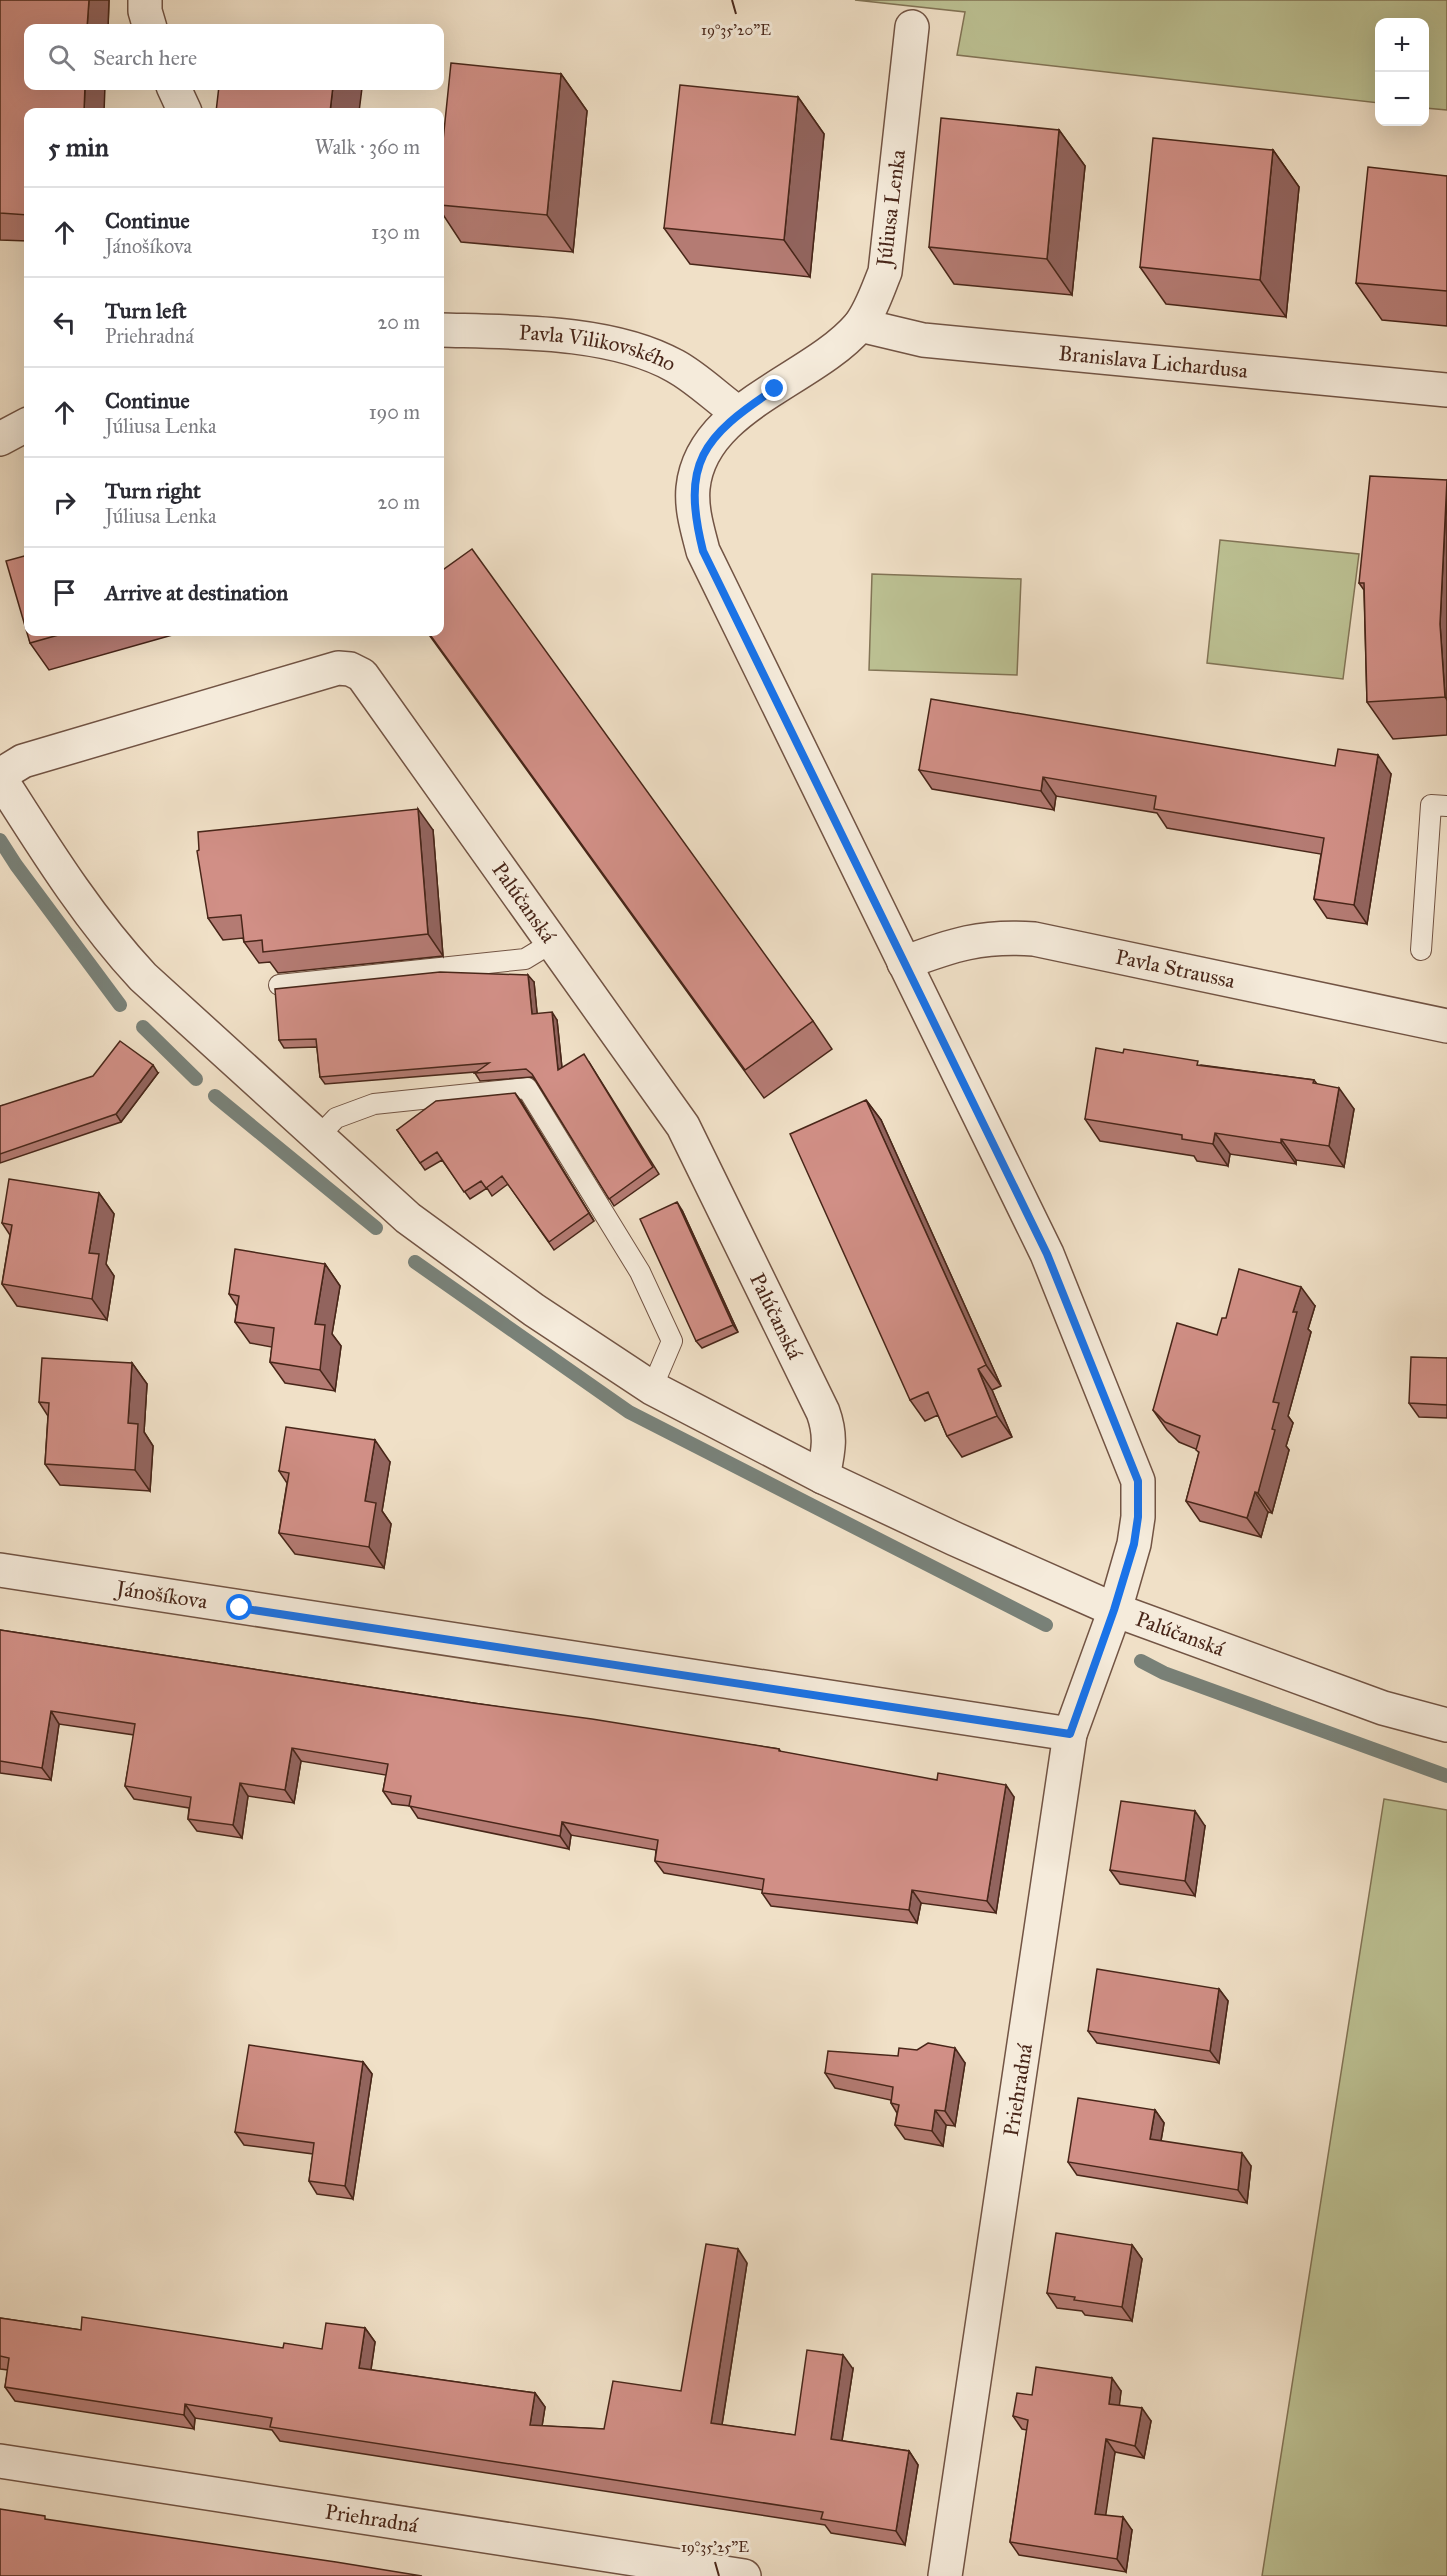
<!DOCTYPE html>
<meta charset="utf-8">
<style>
body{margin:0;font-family:"IM FELL Great Primer",serif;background:#f2f2f3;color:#2b2b33}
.controls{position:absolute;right:18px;top:18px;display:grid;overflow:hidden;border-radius:12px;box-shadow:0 6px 24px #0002}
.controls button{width:54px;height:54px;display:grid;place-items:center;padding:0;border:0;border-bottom:2px solid #e1e1e2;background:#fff;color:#2b2b33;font:30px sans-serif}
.stop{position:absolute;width:18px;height:18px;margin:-14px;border:4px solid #1a73e8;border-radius:50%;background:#fff}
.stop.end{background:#1a73e8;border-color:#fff;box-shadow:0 2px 6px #0008}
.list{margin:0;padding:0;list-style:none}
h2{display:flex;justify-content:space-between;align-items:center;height:78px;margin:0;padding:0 24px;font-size:26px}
h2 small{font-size:20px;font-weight:400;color:#7c7c81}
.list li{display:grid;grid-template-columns:39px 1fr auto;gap:18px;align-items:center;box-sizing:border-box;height:90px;padding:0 24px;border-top:2px solid #e1e1e2}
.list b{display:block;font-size:22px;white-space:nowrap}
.list p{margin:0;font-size:20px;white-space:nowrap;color:#7c7c81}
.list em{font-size:20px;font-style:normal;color:#7c7c81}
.icon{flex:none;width:33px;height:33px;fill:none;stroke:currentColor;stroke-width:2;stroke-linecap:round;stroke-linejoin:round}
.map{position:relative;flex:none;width:1447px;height:2576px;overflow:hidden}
.search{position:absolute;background:#fff;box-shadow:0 6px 24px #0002;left:24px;top:24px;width:420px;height:66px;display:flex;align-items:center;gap:15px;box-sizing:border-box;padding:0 21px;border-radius:12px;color:#7c7c81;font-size:22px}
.panel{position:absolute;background:#fff;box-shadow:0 6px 24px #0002;left:24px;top:108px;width:420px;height:528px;border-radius:12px}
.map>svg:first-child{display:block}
.green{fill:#bcc193;stroke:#827456;stroke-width:1.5}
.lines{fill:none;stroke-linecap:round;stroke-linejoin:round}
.stream{stroke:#798178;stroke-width:14}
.lane-casing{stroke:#725444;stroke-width:22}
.street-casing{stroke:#725444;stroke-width:36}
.lane{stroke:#f5ebdb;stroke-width:20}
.street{stroke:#f5ebdb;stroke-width:33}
.wall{fill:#b47b73;stroke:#482619;stroke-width:1.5}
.shaded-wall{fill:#92645e;stroke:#482619;stroke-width:1.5}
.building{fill:#d18f86;stroke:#482619;stroke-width:1.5}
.route{stroke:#1a73e8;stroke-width:8}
.ticks{fill:none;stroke:#482619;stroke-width:2}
.labels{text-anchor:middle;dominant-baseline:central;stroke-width:6;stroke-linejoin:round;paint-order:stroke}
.street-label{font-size:21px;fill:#482619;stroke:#f5ebdb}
.ticks-label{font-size:15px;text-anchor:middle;fill:#482619;stroke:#f5ebdb;stroke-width:6;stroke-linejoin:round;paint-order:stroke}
</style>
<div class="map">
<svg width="1447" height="2576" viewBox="0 0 1447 2576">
<rect width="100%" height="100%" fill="#f0e0c7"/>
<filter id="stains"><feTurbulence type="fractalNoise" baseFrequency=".00333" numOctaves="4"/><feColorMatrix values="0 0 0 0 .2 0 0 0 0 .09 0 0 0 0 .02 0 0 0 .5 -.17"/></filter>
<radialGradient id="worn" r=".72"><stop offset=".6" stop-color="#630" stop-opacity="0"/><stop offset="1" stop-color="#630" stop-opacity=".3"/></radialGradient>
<path class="green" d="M855,0H1447V110L1425,108L1424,22H1380L1379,103L957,55L965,12Z
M1220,540L1359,554L1343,679L1207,663Z
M872,574L1021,579L1017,675L869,670Z
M1384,1799L1447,1810V2576H1262Z"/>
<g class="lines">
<path class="stream" d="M0,840L16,865L120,1005
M143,1027L196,1079
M215,1096L376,1228
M415,1262L629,1412L1046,1625
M1141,1661L1164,1673L1447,1776"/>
<g class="lane-casing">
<path id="lane" d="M1421,950L1431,805L1447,806
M279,985L525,959L553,942
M319,1136L336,1118L374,1104L527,1088L640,1272L672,1341L652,1388"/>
</g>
<g class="street-casing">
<g id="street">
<path d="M145,0V11L150,28"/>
<path d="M912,27L885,272C878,289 871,311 859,326C812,381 701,406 693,488C691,510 698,531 703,551L1047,1254L1138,1481V1517L1134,1544L1115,1610L1070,1734L945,2576"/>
<path d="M173,86L185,112"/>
<path id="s1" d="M860,325L923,340L1447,390"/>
<path id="s2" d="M440,330C511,332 611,330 675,366C697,378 717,398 738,413"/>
<path d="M0,439L28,424"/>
<path id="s3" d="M0,775L23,761L338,668L350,669L362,675L683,1126L823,1412C832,1437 828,1452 823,1477"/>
<path id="s4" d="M0,778C44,847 87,917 143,977L408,1218L534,1310L652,1388L823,1477L955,1539L1115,1610L1383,1708L1447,1725"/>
<path id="s5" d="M904,963C952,945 982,935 1034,939L1447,1026"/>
<path id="s6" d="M0,1570L1070,1734"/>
<path id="s7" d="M0,2461L744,2576"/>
</g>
</g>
<use href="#lane" class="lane"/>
<use href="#street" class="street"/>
</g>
<path class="wall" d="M0,0H109L108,28H28V241L0,240Z
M561,74L587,111L573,252L461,242L440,210V170Z
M798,97L824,134L810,277L690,264L664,228Z
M1059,130L1085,166L1072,295L954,284L929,247Z
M1273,150L1299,187L1286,317L1166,304L1140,267Z
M1447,176V326L1382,320L1356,283Z
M1447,480V735L1393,739L1367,702L1364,590L1359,583Z
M28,632H183L49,670L30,643Z
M427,632H440L813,1021L832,1049L764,1098Z
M1335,766L1391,774L1367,924L1327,918L1314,899L1321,854L1167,828L1157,813L1056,796L1054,810L932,789L919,770Z
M433,830L443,956L278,973L270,962L259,963L244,942L243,938L223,940L208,918Z
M534,982L537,1014L557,1020L562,1068L589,1062L659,1174L614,1206L536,1081L532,1077L480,1081L475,1073L476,1072L325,1084L320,1077L317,1047L284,1048L279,1040Z
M1201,1065L1314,1080L1317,1084L1354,1109L1344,1167L1296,1160V1164L1230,1154L1228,1166L1197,1161L1194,1156L1100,1141L1085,1119Z
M158,1073L121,1122L0,1163V1106Z
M866,1100L881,1120L1001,1386L992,1390L1012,1437L962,1457L947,1436L938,1415L925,1421L910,1400Z
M521,1101L594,1221L554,1250L508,1184L492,1196L487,1188L470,1199L442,1160L425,1170L397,1130Z
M99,1193L114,1214L106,1264L114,1276L107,1320L17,1306L2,1284L10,1235L2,1223Z
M682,1210L738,1332L702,1348L696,1341Z
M325,1264L340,1286L332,1334L341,1346L335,1391L285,1383L270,1362L272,1347L250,1343L235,1322L237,1306L229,1294Z
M1315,1306L1308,1329L1311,1332L1288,1416L1293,1423L1286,1446L1289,1450L1272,1513L1268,1512L1261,1537L1200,1521L1186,1501L1199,1453L1196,1449L1179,1442L1167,1430L1153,1410L1217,1335Z
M1447,1358V1418L1419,1417L1409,1403Z
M132,1363L147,1384L144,1432L153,1446L150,1491L60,1485L45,1464L48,1416L39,1402Z
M390,1462L382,1511L391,1524L384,1568L295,1554L279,1533L287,1483L279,1471Z
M0,1630L473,1703L779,1749L781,1752L1014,1797L996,1913L921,1903L917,1923L771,1906L762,1893L763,1890L664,1873L655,1861L656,1850L571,1835L569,1849L418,1818L410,1806L392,1804L383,1791L386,1775L301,1761L294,1803L248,1796L242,1838L197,1831L188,1819L189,1808L134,1799L125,1786L134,1735L59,1724L51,1780L0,1773Z
M1205,1826L1195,1896L1120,1884L1110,1870Z
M1219,1989L1228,2001L1219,2063L1097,2043L1088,2031Z
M363,2062L372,2074L353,2199L317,2194L309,2181L313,2154L244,2145L235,2132Z
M965,2063L955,2126L946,2125L943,2146L905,2139L895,2125L897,2113L891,2103V2100L835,2088L825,2073Z
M1155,2110L1164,2123L1161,2141L1251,2166L1247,2203L1077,2175L1068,2162Z
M1132,2245L1142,2259L1132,2321L1085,2315L1082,2311L1057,2308L1047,2293Z
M747,2263L722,2425L795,2435L853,2369L842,2441L909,2451L918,2465L905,2545L831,2533L825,2525L280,2441L272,2430L195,2418L194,2429L15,2401L5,2387L8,2370L0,2369V2318L81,2330L283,2348L322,2349L365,2328L375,2342L371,2370L535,2393L545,2407L542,2426L604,2429L681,2391Z
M1121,2391L1119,2405L1151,2421L1144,2458L1115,2452L1105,2515L1132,2530L1126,2572L1019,2555L1010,2542L1027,2430L1022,2429L1013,2416L1032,2395Z"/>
<path class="shaded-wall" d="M89,0H109L108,28H87Z
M561,74L587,111L573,252L547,215Z
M85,86H105L104,112H84Z
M333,86H360L362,88L359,112H330Z
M798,97L824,134L810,277L784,240Z
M1059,130L1085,166L1072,295L1047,259Z
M1273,150L1299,187L1286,317L1260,280Z
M1447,482V700L1445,697L1440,624Z
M1378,755L1391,774L1367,924L1354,905Z
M1043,777L1056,796L1054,810L1041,791Z
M418,809L433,830L443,956L428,934Z
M528,975L534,982L538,1022L532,1014Z
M552,1012L557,1020L563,1078L558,1070Z
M153,1065L158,1073L121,1122L116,1114Z
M1339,1088L1354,1109L1344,1167L1329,1146Z
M515,1093L521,1101L594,1221L589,1213Z
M866,1100L881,1120L1001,1386L986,1365Z
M1215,1133L1230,1154L1228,1166L1213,1144Z
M1281,1139L1296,1160V1164L1281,1143Z
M99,1193L114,1214L106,1264L114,1276L107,1320L92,1299L89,1253Z
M677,1202L682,1210L738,1332L733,1325Z
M325,1264L340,1286L332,1334L341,1346L335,1391L320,1370L315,1324Z
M1301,1287L1315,1306L1308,1329L1311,1332L1288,1416L1293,1423L1286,1446L1289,1450L1272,1513L1258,1493L1272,1429L1273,1402L1293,1312Z
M132,1363L147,1384L144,1432L153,1446L150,1491L135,1470L128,1423Z
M978,1369L992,1390L1012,1437L997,1416Z
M375,1440L390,1462L382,1511L391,1524L384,1568L369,1547L365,1501Z
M1255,1492L1268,1512L1261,1537L1247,1518Z
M51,1711L59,1724L51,1780L42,1768Z
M292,1748L301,1761L294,1803L285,1790Z
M240,1783L248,1796L242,1838L233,1825Z
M1006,1785L1014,1797L996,1913L987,1901Z
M1195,1811L1205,1826L1195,1896L1185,1881Z
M562,1822L571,1835L569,1849L560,1836Z
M912,1890L921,1903L917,1923L909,1910Z
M1219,1989L1228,2001L1219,2063L1210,2051Z
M955,2048L965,2063L955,2126L945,2111Z
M363,2062L372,2074L353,2199L345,2186Z
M935,2110L946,2125L943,2146L932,2131Z
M1155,2110L1164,2123L1159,2152L1150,2139Z
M1242,2153L1251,2166L1247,2203L1238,2190Z
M1132,2245L1142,2259L1132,2321L1122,2307Z
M738,2249L747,2263L720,2437L711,2423Z
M365,2328L375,2342L369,2382L359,2368Z
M843,2355L853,2369L840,2453L831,2439Z
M1112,2378L1121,2391L1118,2417L1109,2404Z
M535,2393L545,2407L540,2439L530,2425Z
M185,2404L195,2418L194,2429L184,2415Z
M1142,2408L1151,2421L1144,2458L1135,2446Z
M1106,2439L1115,2452L1104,2527L1095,2514Z
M909,2451L918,2465L905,2545L896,2531Z
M1123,2517L1132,2530L1126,2572L1117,2559Z"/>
<path class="building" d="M0,0H89L87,28H28V86H85L84,112H28V215L0,213Z
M451,63L561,74L547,215L440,205V170Z
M680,85L798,97L784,240L664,228Z
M219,86H333L330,112H216Z
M941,118L1059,130L1047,259L929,247Z
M1153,138L1273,150L1260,280L1140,267Z
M1368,167L1447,176V291L1356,283Z
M1370,476L1447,480L1440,624L1445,697L1367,702L1364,583H1359Z
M472,549L813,1021L745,1070L428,632H440V572Z
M28,555V632H69L30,643L6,561Z
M931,699L1335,766L1338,749L1378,755L1354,905L1314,899L1324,838L1154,809L1156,796L1043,777L1041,791L919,770Z
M418,809L428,934L263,952L262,940L244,942L241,915L208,918L197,851L199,850L198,832Z
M440,972L528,975L532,1014L552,1012L558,1070L584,1054L653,1167L609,1199L532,1074L526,1069L475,1073L489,1063L320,1077L316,1039L279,1040L275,989Z
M120,1041L153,1065L116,1114L0,1154V1106L93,1076Z
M1096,1048L1123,1053L1124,1049L1198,1061L1197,1065L1314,1080L1313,1083L1339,1088L1329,1146L1281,1139V1143L1215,1133L1213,1144L1182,1139V1135L1085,1119Z
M515,1093L589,1213L549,1242L502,1176L486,1188L481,1181L464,1192L437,1152L420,1163L397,1130L436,1101Z
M866,1100L986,1365L978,1369L997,1416L947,1436L928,1392L910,1400L790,1134Z
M9,1179L99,1193L89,1253L99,1254L92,1299L2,1284L12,1225L2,1223Z
M677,1202L733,1325L696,1341L640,1219Z
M235,1249L325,1264L315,1324L325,1325L320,1370L270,1362L274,1328L235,1322L239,1296L229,1294Z
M1239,1269L1301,1287L1293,1312H1297L1273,1402L1279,1403L1272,1429L1275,1430L1258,1493L1255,1492L1247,1518L1186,1501L1199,1452L1196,1450L1200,1436L1165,1422L1153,1410L1177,1323L1217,1335L1222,1318H1226Z
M1411,1357L1447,1358V1405L1409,1403Z
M42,1358L132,1363L128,1423L138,1424L135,1470L45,1464L49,1403L39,1402Z
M286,1427L375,1440L365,1501L376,1503L369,1547L279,1533L289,1473L279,1471Z
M0,1630L473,1703L592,1719L779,1749V1751L937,1780L938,1773L1006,1785L987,1901L912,1890L909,1910L762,1893L764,1879L655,1861L658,1840L562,1822L560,1836L409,1806L411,1796L383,1791L388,1764L292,1748L285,1790L240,1783L233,1825L188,1819L191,1797L125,1786L135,1724L51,1711L42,1768L0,1761Z
M1121,1801L1195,1811L1185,1881L1110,1870Z
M1097,1969L1219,1989L1210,2051L1088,2031Z
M928,2043L955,2048L945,2111L935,2110L932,2131L895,2125L899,2105L891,2103L893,2087L825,2073L828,2051L898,2056L899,2048L917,2050Z
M249,2045L363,2062L345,2186L309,2181L314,2143L235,2132Z
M1078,2098L1155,2110L1150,2139L1242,2153L1238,2190L1068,2162Z
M1056,2233L1132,2245L1122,2307L1074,2300L1075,2297L1047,2293Z
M706,2244L738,2249L711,2423L795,2435L807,2350L843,2355L831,2439L909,2451L896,2531L821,2519L823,2512L270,2427L272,2418L185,2404L184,2415L5,2387L9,2358L0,2356V2318L81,2330L82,2317L283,2348L284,2343L322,2349L326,2323L365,2328L359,2368L535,2393L530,2425L604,2429L613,2381L681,2391Z
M1036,2367L1112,2378L1109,2404L1142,2408L1135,2446L1106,2439L1095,2514L1123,2517L1117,2559L1010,2542L1028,2420L1013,2416L1017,2393L1032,2395Z
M0,2509L45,2516V2519L336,2562L422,2576H0Z"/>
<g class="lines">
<path class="route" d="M240,1608L1070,1734L1114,1610L1134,1544L1138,1517V1481L1047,1254L703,551C681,463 702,437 775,389"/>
</g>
<path class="ticks" d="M732,0L736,14M715,2562L719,2576"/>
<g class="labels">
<g class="street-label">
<text transform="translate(891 208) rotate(-83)">Júliusa Lenka</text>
<text stroke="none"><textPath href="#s2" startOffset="159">Pavla Vilikovského</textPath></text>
<text stroke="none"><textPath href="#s1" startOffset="296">Branislava Lichardusa</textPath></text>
<text stroke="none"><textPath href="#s3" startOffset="660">Palúčanská</textPath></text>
<text stroke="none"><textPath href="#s5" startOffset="278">Pavla Straussa</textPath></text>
<text stroke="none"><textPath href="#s3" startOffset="1146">Palúčanská</textPath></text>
<text stroke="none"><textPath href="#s6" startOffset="164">Jánošíkova</textPath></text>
<text stroke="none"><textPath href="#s4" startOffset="1484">Palúčanská</textPath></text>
<text transform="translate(1018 2090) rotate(-81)">Priehradná</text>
<text stroke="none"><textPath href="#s7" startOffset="376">Priehradná</textPath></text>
</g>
</g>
<g class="ticks-label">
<text x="736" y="35">19°35'20"E</text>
<text x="715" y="2552">19°35'25"E</text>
</g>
<rect width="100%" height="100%" filter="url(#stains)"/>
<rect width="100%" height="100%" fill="url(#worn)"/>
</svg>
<div class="controls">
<button>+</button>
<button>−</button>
</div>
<div class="stop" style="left:240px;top:1608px"></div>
<div class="stop end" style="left:775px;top:389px"></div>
<div class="search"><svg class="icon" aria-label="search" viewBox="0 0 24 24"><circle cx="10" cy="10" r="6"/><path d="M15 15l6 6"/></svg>Search here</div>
<section class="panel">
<h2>5 min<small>Walk · 360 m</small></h2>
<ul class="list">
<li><svg class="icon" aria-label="ahead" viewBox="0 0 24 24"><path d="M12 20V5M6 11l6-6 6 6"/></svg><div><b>Continue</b><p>Jánošíkova</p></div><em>130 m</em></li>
<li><svg class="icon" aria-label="left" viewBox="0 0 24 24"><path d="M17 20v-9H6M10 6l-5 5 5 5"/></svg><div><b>Turn left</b><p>Priehradná</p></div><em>20 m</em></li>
<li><svg class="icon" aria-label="ahead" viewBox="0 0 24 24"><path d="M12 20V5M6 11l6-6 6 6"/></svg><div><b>Continue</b><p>Júliusa Lenka</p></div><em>190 m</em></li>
<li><svg class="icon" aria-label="right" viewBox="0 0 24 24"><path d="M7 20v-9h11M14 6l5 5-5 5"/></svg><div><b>Turn right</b><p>Júliusa Lenka</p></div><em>20 m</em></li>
<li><svg class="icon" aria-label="arrive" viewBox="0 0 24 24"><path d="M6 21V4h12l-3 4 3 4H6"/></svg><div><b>Arrive at destination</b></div></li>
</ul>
</section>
</div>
